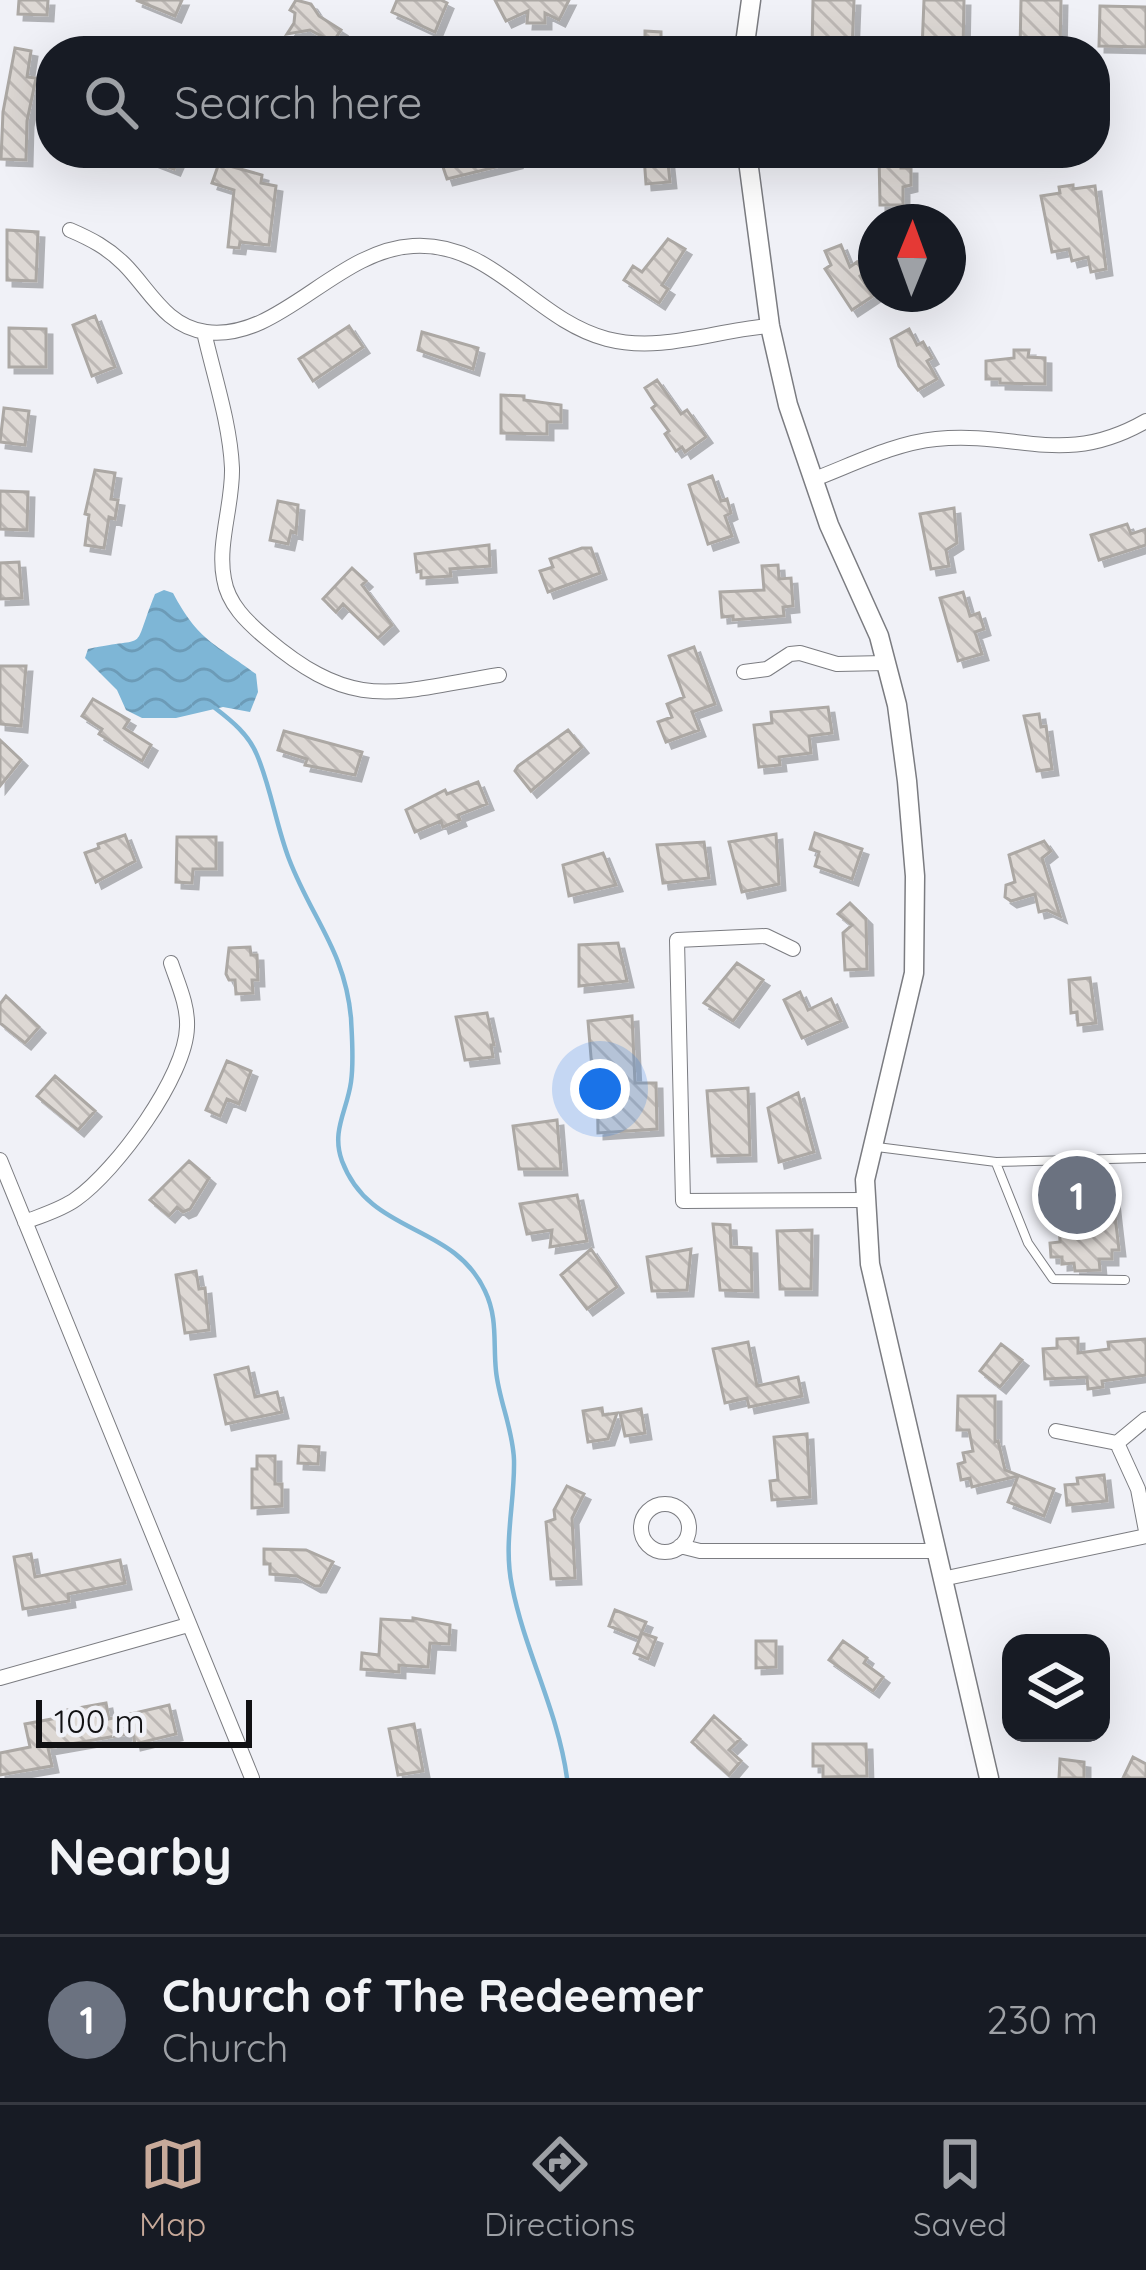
<!DOCTYPE html>
<style>
body{margin:0;font-family:Quicksand,sans-serif;background:#242831;color:#f1f3f6}
.controls{position:absolute;right:36px;bottom:36px;display:grid;overflow:hidden;border-radius:24px;box-shadow:0 12px 48px #0002}
.controls button{width:108px;height:108px;display:grid;place-items:center;padding:0;border:0;border-bottom:3px solid #363941;background:#171b24;color:#f1f3f6;font:60px sans-serif}
.compass{position:absolute;left:858px;top:204px;width:108px;height:108px;border-radius:50%;background:#171b24;box-shadow:0 12px 48px #0002;rotate:1deg}
.scale{position:absolute;left:36px;bottom:30px;width:216px;box-sizing:border-box;padding-left:12px;border:6px solid #111113;border-top:0;font-size:33px;line-height:42px;white-space:nowrap;color:#111113;-webkit-text-stroke:9px #f0f1f7;paint-order:stroke}
.you{position:absolute;left:600px;top:1089px;width:42px;height:42px;margin:-30px;border:9px solid #fff;border-radius:50%;background:#1a73e8;box-shadow:0 0 0 18px #1a73e833}
.badge{display:grid;place-items:center;width:78px;height:78px;border-radius:50%;background:#c8aa9a;color:#fff;font-size:39px;font-weight:700}
.pin{position:absolute;translate:-50% -50%;border:6px solid #fff;box-shadow:0 3px 12px #0006}
.list{margin:0;padding:0;list-style:none}
h2{display:flex;justify-content:space-between;align-items:center;height:156px;margin:0;padding:0 48px;font-size:51px}
h2 small{font-size:39px;font-weight:400;color:#9ea1a6}
.list li{display:grid;grid-template-columns:78px 1fr auto;gap:36px;align-items:center;box-sizing:border-box;height:168px;padding:0 48px;border-top:3px solid #363941}
.list b{display:block;font-size:45px;white-space:nowrap}
.list p{margin:0;font-size:39px;white-space:nowrap;color:#9ea1a6}
.list em{font-size:39px;font-style:normal;color:#9ea1a6}
.icon{flex:none;width:66px;height:66px;fill:none;stroke:currentColor;stroke-width:2;stroke-linecap:round;stroke-linejoin:round}
.map{position:relative;flex:none;width:1146px;height:1778px;overflow:hidden}
.search{position:absolute;background:#171b24;box-shadow:0 12px 48px #0002;left:36px;right:36px;top:36px;height:132px;display:flex;align-items:center;gap:30px;box-sizing:border-box;padding:0 42px;border-radius:48px;color:#9ea1a6;font-size:45px}
.sheet{height:324px;background:#171b24}
nav{display:flex;justify-content:space-around;align-items:center;box-sizing:border-box;height:168px;border-top:3px solid #363941;background:#171b24;font-size:33px;color:#9ea1a6}
nav a{display:grid;justify-items:center;gap:6px}
nav .on{color:#c8aa9a}
.map>svg:first-child{display:block}
.water{fill:url(#water-waves)}
.lines{fill:none;stroke-linecap:round;stroke-linejoin:round}
.stream{stroke:#7eb6d6;stroke-width:4.5}
.building{fill:url(#building-back-hatch);stroke:#aca8a4;stroke-width:3;filter:url(#shadow)}
.service-casing{stroke:#7b7c81;stroke-width:10}
.minor-casing{stroke:#7b7c81;stroke-width:16}
.secondary-casing{stroke:#7b7c81;stroke-width:21}
.service{stroke:#fff;stroke-width:8}
.minor{stroke:#fff;stroke-width:14}
.secondary{stroke:#fff;stroke-width:18}
</style>
<div class="map">
<svg width="1146" height="1778" viewBox="0 0 1146 1778">
<defs>
<pattern id="water-waves" width="16" height="10" patternUnits="userSpaceOnUse" patternTransform="scale(3)"><rect width="16" height="10" fill="#7eb6d6"/><path d="M0 5q4-4 8 0t8 0" fill="none" stroke="#6c9bb7"/></pattern>
<pattern id="building-back-hatch" width="6" height="6" patternUnits="userSpaceOnUse" patternTransform="scale(3)"><rect width="6" height="6" fill="#ddd8d4"/><path d="M-1 5l2 2M0 0l6 6M5-1l2 2" fill="none" stroke="#bdb8b5"/></pattern>
<filter id="shadow"><feDropShadow dx="6" dy="6" stdDeviation="0" flood-color="#0004"/></filter>
</defs>
<rect width="100%" height="100%" fill="#f0f1f7"/>
<path class="water" d="M164,590L173,593C199,642 215,643 256,674L258,692L250,712L223,707L176,718H142L126,710L117,690L85,658L88,649C152,635 130,656 155,594Z"/>
<g class="lines">
<path class="stream" d="M215,708C232,721 249,735 257,755C271,788 276,825 289,859C312,919 345,951 351,1018C352,1039 354,1061 351,1082C347,1111 331,1131 342,1161C370,1236 453,1222 485,1291C498,1318 493,1343 496,1371C499,1401 513,1429 514,1460C515,1503 503,1543 512,1586C525,1652 558,1711 567,1778"/>
</g>
<path class="building" d="M19,0H48L47,15L18,14Z
M136,0H182L175,16Z
M296,0L311,4L319,16L341,30L333,42L310,30L287,34L294,23L295,13L290,10Z
M397,0H441L447,3L435,32L392,12Z
M495,0H569L559,20L545,13V23H527L528,11L506,21Z
M813,0H854L852,51H812Z
M924,0H964L963,51L922,50Z
M1021,0H1061L1060,51H1020Z
M1100,6L1146,7V47L1099,46Z
M645,31L661,32V41L682,51H645Z
M15,48L31,51L27,77L36,78L27,121L26,160L1,159L3,112Z
M133,153H181L174,169Z
M456,153H513L516,162L447,179L440,158Z
M901,153V168H911V185L903,187V205H880L879,154Z
M667,154L670,182L646,184L644,156Z
M219,163L262,175L261,183L276,186L269,245L240,242L239,248L228,247L234,190L212,183Z
M1073,185V189L1095,186L1106,269L1091,272L1088,257L1072,261L1069,249L1052,252L1041,196L1060,193L1059,187Z
M7,230L38,232L36,281L7,280Z
M668,239L685,249L662,285L668,289L659,303L624,280L633,266L642,272Z
M841,245L850,267L857,262L864,273L860,276L873,296L852,310L825,269L831,265L825,251Z
M95,316L115,367L92,376L73,325Z
M349,326L363,347L313,381L299,359Z
M9,328L46,329V367H9Z
M909,329L917,345L923,342L932,358L927,361L937,379L918,390L899,366L891,339Z
M422,332L478,348L473,369L418,350Z
M1014,350H1029L1028,357L1045,358V384L1000,383V379H986V361L1014,358Z
M657,380L681,414L687,410L706,437L685,452L682,447L676,451L665,434L669,431L652,408L656,405L645,388Z
M501,395L524,396V400L561,405V422H547V434L501,433Z
M4,408L29,411L25,445L0,442Z
M95,470L115,473L111,499L118,500L115,519L109,517L104,548L85,545L89,515L85,514Z
M712,476L721,501L727,499L731,513L725,516L732,536L708,544L689,485Z
M0,491L28,492L27,530L0,529Z
M278,501L298,505L296,533L291,531L288,544L270,540Z
M954,508L957,543L946,550L949,566L931,569L920,514Z
M1127,524L1131,534L1146,529V545L1099,560L1091,535Z
M489,545L490,566L450,569L451,576L421,578V571L417,572L415,554Z
M582,548H591L600,573L548,592L540,571L553,567L550,559Z
M19,562L22,598L0,599V563Z
M778,565L779,579L791,578L793,606L783,607L784,616L733,620V616L722,617L720,592L764,590L762,566Z
M352,568L366,581L362,585L392,625L378,638L343,604L336,612L323,599Z
M963,592L970,616L979,613L984,629L975,632L982,654L958,661L940,598Z
M694,647L715,704L692,712L699,730L666,742L658,722L672,717L667,704L684,697L669,656Z
M0,666H26L21,726L0,724Z
M93,699L129,720L124,728L151,745L142,761L99,734L102,729L82,716Z
M828,707L832,733L809,736L811,753L779,757L780,765L759,767L754,725L772,723L771,712Z
M1039,714L1041,727L1046,726L1052,769L1037,771L1024,716Z
M568,730L582,747L531,791L515,771L518,766Z
M284,731L362,752L355,775L305,765L307,759L278,750Z
M0,740L21,760L0,786Z
M478,782L487,804L458,815L460,820L443,827L441,821L415,832L406,810L445,790L447,794Z
M815,833L862,849L852,879L815,866L819,852L810,849Z
M776,834L779,884L742,892L729,842Z
M125,835L135,861L96,882L85,853L99,848L98,844Z
M177,837H216V869H193L192,883L176,882Z
M1044,841L1051,851L1042,858L1060,916L1047,910L1039,912L1035,894L1011,901L1005,897L1006,885L1015,882L1009,855Z
M704,842L709,878L663,883L657,845Z
M603,853L616,885L569,896L563,865Z
M850,903L866,919L867,969L845,970L843,933L852,925L838,914Z
M618,943L627,981L579,986V945Z
M250,947L251,955H257L258,980H252L253,993L236,994L235,980H229L226,974L229,948Z
M737,963L763,980L733,1021L704,1003Z
M1090,978L1096,1023L1078,1025L1077,1012L1071,1013L1069,980Z
M800,992L808,1010L831,999L841,1021L802,1038L784,1000Z
M6,996L39,1027L25,1043L0,1023V1004Z
M487,1013L494,1045H491L493,1057L465,1060L456,1017Z
M632,1016L635,1083H656L657,1129L598,1133L597,1069H592L588,1021Z
M227,1061L251,1071L239,1104L227,1099L220,1116L206,1110Z
M55,1076L95,1111L78,1130L37,1096Z
M748,1088L750,1155L712,1156L707,1091Z
M798,1093L814,1152L779,1162L768,1108Z
M557,1120L561,1169H519L513,1126Z
M189,1161L209,1178L190,1209L183,1212L177,1207L169,1216L150,1200Z
M1110,1172L1119,1250H1112V1259H1099L1100,1270L1075,1271L1074,1263L1062,1264V1257H1051L1050,1243L1060,1242L1059,1218L1044,1220L1040,1180Z
M577,1195L587,1241L550,1247L552,1230L527,1234L520,1204Z
M713,1224L730,1225L731,1247L751,1248L752,1291L720,1290Z
M812,1230L811,1289H780L777,1231Z
M591,1249L617,1287L587,1309L561,1275Z
M691,1249L687,1290L652,1291L647,1257Z
M196,1271L199,1289L205,1288L209,1330L185,1333L176,1275Z
M1078,1338V1353L1109,1349L1108,1342L1146,1339V1375L1102,1381L1103,1387L1088,1389L1087,1377L1045,1379L1043,1349L1057,1348V1339Z
M748,1342L757,1386L798,1377L802,1396L749,1407L747,1398L725,1403L713,1349Z
M1001,1344L1022,1360L1000,1387L980,1371Z
M248,1367L255,1397L277,1392L282,1412L226,1424L215,1375Z
M958,1396H995V1442L998,1441L1005,1470L1054,1489L1044,1516L1008,1502L1018,1476L972,1487L970,1478L961,1480L958,1464L965,1462L963,1453L973,1451L969,1430H957Z
M602,1408L603,1415L617,1413L608,1439L588,1442L583,1411Z
M641,1409L645,1433L625,1436L620,1413Z
M807,1434L810,1497L772,1500L770,1481L778,1480L774,1437Z
M299,1446L319,1447L318,1464L298,1463Z
M257,1456H275V1484H282V1506L252,1508V1469H257Z
M1104,1475L1107,1501L1067,1505L1065,1485L1078,1484L1077,1478Z
M567,1486L584,1494L572,1518L575,1578L551,1579L546,1522L555,1519L554,1510Z
M264,1549L306,1550L333,1562L320,1586H315L297,1576L270,1574V1564H264Z
M31,1554L35,1577L120,1560L125,1583L68,1594L69,1601L23,1609L14,1557Z
M615,1610L646,1622L639,1638L609,1626Z
M413,1618L450,1625L449,1644L430,1643L428,1667L399,1665V1672L361,1669L362,1653L379,1655L381,1619L413,1621Z
M642,1633L656,1638L648,1659L634,1653Z
M756,1641H776V1667L756,1668Z
M843,1641L867,1658L864,1663L883,1677L873,1691L829,1660Z
M106,1703L109,1719L169,1705L176,1734L135,1744L133,1733L48,1748L52,1766L0,1775V1753L30,1747L25,1724L57,1718L56,1712Z
M714,1716L740,1739L729,1750L741,1761L729,1775L692,1742Z
M414,1724L423,1771L398,1775L389,1729Z
M813,1744H866L867,1776L823,1777V1766H813Z
M1133,1757L1146,1764V1778H1123Z
M1060,1759L1084,1762V1778H1059Z"/>
<g class="lines">
<g class="service-casing">
<path id="service" d="M877,1147L996,1162L1146,1158
M996,1163L1028,1243L1053,1279L1125,1280"/>
</g>
<g class="minor-casing">
<path id="minor" d="M70,230C91,239 108,248 124,264C150,290 165,326 206,332C279,342 336,250 413,246C493,241 534,320 607,339C661,353 716,330 770,326
M204,332C214,376 230,423 232,468C233,504 217,544 224,579C228,604 247,622 266,638C356,714 393,692 499,675
M812,480C852,465 894,443 936,439C1019,431 1064,468 1146,421
M744,672L767,669L790,654L800,653L837,664L885,663
M793,949L766,936L677,940L683,1201L864,1200
M0,1160L252,1778
M25,1222C42,1215 61,1210 76,1199C116,1171 186,1076 187,1027C188,1005 178,984 171,963
M1056,1431L1117,1443
M1117,1443L1138,1489L1146,1531
M1117,1443L1146,1419
M641 1528a24 24 0 1 1 48 0a24 24 0 1 1-48 0Z
M680,1546L700,1551H935
M942,1579L1146,1536
M0,1678L188,1625"/>
</g>
<g class="secondary-casing">
<path id="secondary" d="M744,51L751,0
M747,153L770,326L788,405L829,525L879,636L897,705L907,781L915,876L914,973L865,1180L870,1264L989,1778"/>
</g>
<use href="#service" class="service"/>
<use href="#minor" class="minor"/>
<use href="#secondary" class="secondary"/>
</g>
</svg>
<div class="controls">
<button><svg class="icon" aria-label="layers" viewBox="0 0 24 24"><path d="M12 4l9 5-9 5-9-5zM3 14l9 5 9-5"/></svg></button>
</div>
<svg class="compass" viewBox="-18 -18 36 36"><path d="M0-13l5 13h-10z" fill="#e53935"/><path d="M0 13l5-13h-10z" fill="#9ea1a6"/></svg>
<div class="scale">100 m</div>
<div class="you"></div>
<div class="pin badge" style="left:1077px;top:1195px;background:#6b7280">1</div>
<div class="search"><svg class="icon" aria-label="search" viewBox="0 0 24 24"><circle cx="10" cy="10" r="6"/><path d="M15 15l6 6"/></svg>Search here</div>
</div>
<section class="sheet">
<h2>Nearby<small></small></h2>
<ul class="list">
<li><span class="badge" style="background:#6b7280">1</span><div><b>Church of The Redeemer</b><p>Church</p></div><em>230 m</em></li>
</ul>
</section>
<nav>
<a class="on"><svg class="icon" aria-label="map" viewBox="0 0 24 24"><path d="M3 6l6-2 6 2 6-2v14l-6 2-6-2-6 2zM9 4v14M15 6v14"/></svg>Map</a>
<a><svg class="icon" aria-label="directions" viewBox="0 0 24 24"><path d="M12 3l9 9-9 9-9-9zM9 14v-3h6M13 9l2 2-2 2"/></svg>Directions</a>
<a><svg class="icon" aria-label="saved" viewBox="0 0 24 24"><path d="M7 4h10v16l-5-4-5 4z"/></svg>Saved</a>
</nav>
